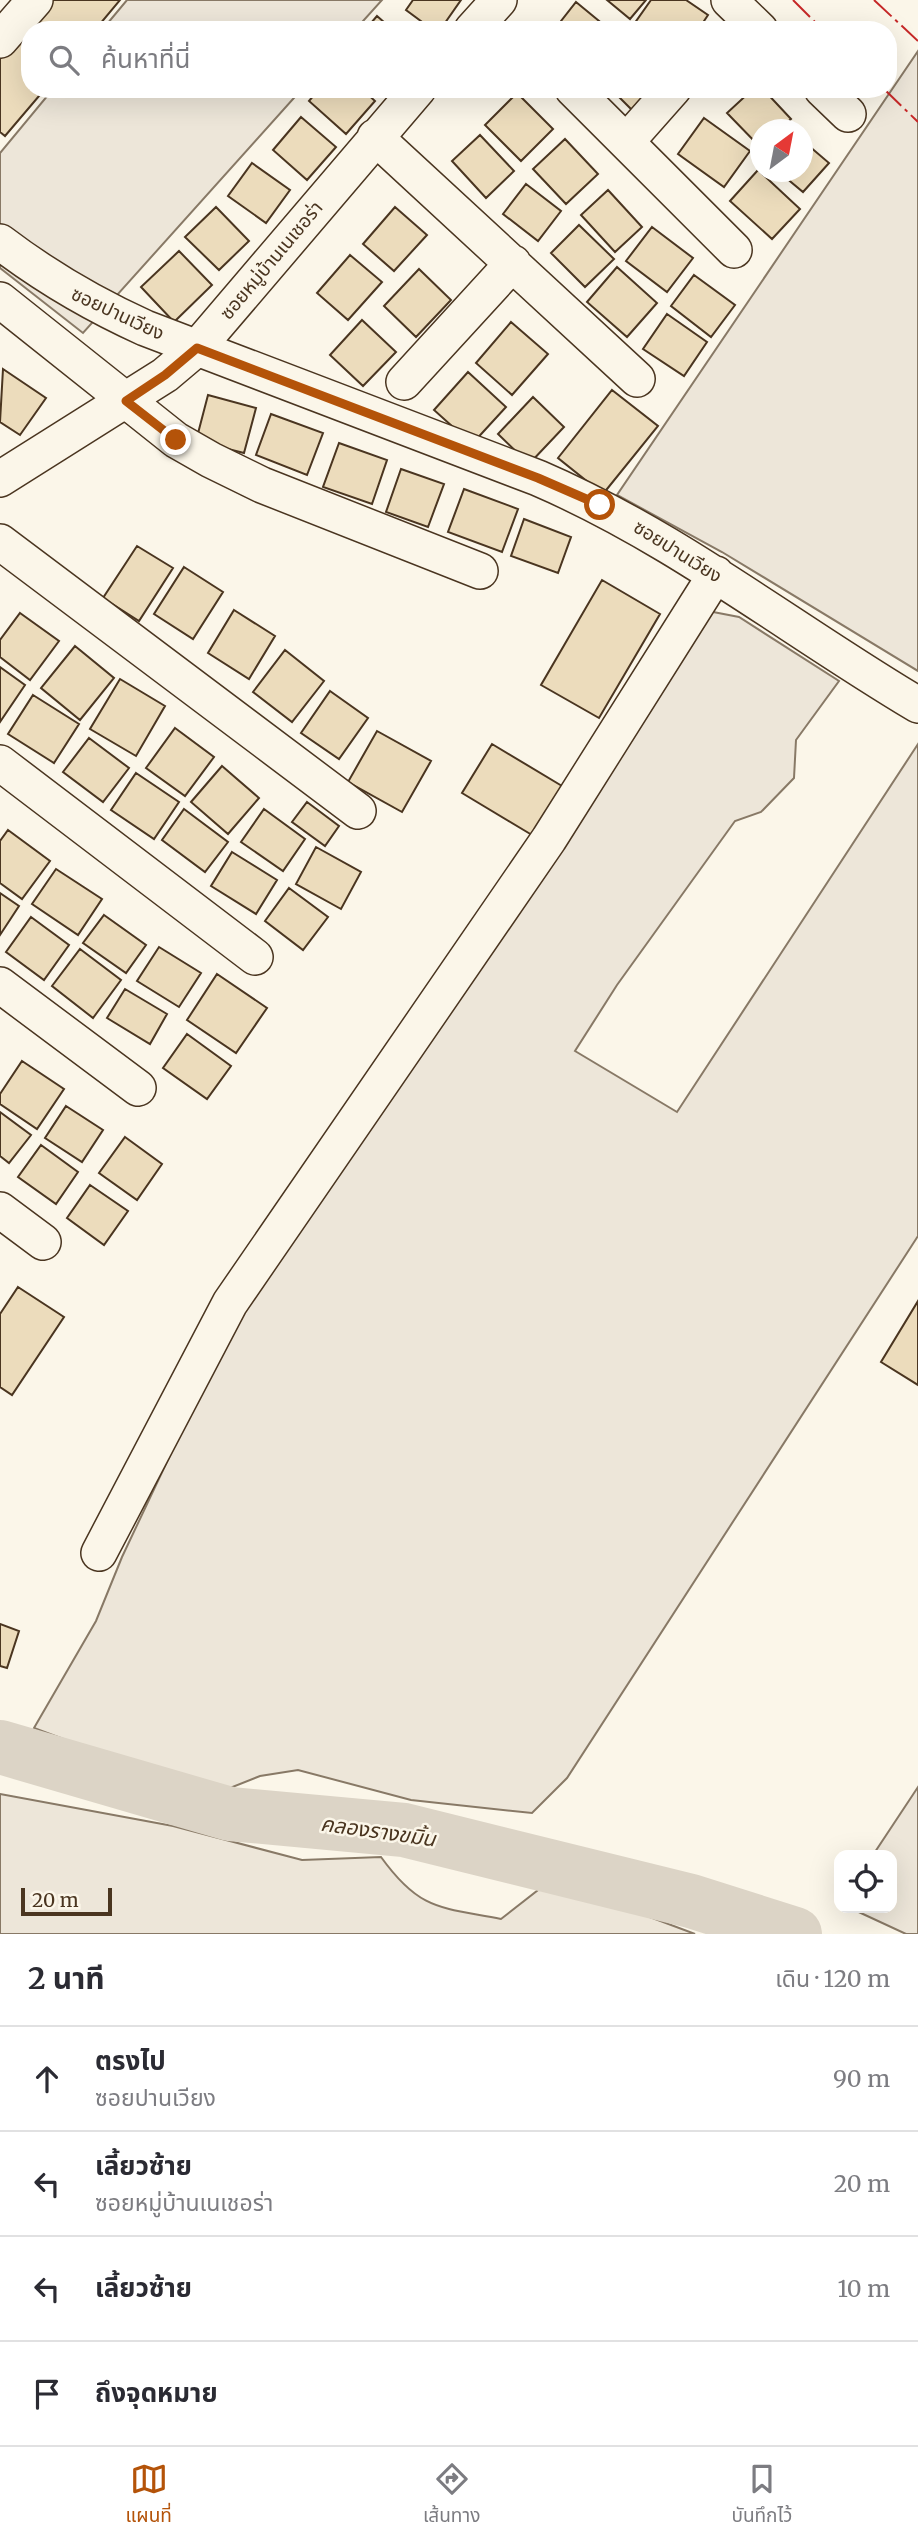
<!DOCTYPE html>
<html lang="th">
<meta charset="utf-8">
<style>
body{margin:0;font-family:Merriweather,"Noto Sans Thai",serif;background:#f7f7f7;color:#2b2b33}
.controls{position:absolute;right:21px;bottom:21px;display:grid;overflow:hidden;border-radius:14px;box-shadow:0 7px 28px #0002}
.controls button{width:63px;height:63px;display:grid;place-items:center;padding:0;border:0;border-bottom:2px solid #e1e1e2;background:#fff;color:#2b2b33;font:35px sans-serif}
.compass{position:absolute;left:750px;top:119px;width:63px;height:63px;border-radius:50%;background:#fff;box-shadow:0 7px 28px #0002;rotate:32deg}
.scale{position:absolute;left:21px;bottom:18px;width:91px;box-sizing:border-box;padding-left:7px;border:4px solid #4a3520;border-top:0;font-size:19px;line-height:24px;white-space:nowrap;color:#4a3520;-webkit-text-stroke:5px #fbf6e9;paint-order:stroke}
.stop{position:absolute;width:21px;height:21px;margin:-16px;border:5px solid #b45309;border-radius:50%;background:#fff}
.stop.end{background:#b45309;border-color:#fff;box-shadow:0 2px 7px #0008}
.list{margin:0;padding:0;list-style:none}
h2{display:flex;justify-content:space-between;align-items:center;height:91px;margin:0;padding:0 28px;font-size:30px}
h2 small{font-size:23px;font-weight:400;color:#7c7c81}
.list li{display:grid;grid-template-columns:46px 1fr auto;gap:21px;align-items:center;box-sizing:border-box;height:105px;padding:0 28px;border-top:2px solid #e1e1e2}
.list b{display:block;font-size:26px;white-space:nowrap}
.list p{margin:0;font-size:23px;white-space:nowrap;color:#7c7c81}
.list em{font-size:23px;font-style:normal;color:#7c7c81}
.icon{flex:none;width:38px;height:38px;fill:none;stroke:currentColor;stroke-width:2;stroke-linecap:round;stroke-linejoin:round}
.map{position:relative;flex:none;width:918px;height:1934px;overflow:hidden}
.search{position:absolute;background:#fff;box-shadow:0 7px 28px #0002;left:21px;right:21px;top:21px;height:77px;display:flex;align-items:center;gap:18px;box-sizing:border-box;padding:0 24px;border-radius:28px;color:#7c7c81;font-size:26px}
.sheet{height:511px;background:#fff}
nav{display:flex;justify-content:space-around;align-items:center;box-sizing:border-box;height:98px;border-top:2px solid #e1e1e2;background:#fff;font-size:19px;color:#7c7c81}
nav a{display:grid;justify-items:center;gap:4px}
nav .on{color:#b45309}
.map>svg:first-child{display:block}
.green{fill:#ede6d9;stroke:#887966;stroke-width:2}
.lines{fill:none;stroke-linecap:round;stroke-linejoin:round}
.river{stroke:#dcd4c6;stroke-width:54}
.building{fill:#ecdcbc;stroke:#4a3520;stroke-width:2}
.minor-casing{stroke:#4a3520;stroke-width:38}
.minor{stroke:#fbf6e9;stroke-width:35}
.power{stroke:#c62828;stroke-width:2;stroke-dasharray:24 5 3.5 5;stroke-linecap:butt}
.route{stroke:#b45309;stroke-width:9}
.labels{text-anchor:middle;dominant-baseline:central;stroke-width:5;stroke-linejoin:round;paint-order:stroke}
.street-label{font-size:19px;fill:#4a3520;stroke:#fbf6e9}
.water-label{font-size:21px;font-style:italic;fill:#4a3520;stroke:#fbf6e9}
</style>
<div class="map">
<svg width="918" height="1934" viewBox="0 0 918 1934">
<rect width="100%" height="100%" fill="#fbf6e9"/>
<path class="green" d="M127,0H382L355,30H102Z
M918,51V671L722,552L617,495Z
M53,89H302L83,333L0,268V153Z
M708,611L739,617L839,681L796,740L794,778L761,812L735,821L617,985L575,1051L677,1112L918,744V1236L567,1778L532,1813L411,1800L298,1770L260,1776L220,1792L154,1773L34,1728L96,1621L122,1557L216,1358L311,1198Z
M918,1787V1934H906L850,1908H892V1855H873Z
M0,1794L173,1826L302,1860L381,1857C420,1911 440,1907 501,1919L551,1880L695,1934H0Z"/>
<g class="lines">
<path class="river" d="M0,1747L230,1814L404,1830L691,1901L795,1934"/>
</g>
<path class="building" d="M45,0H120L95,30H30V89H45L5,136L0,132V54Z
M413,0H461L440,30H433L406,10Z
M607,0H646L630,19Z
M651,0H686L708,15L698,30H635L632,27Z
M576,2L610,30H554Z
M377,16L393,30H365Z
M319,89H362L375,101L346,134L309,101Z
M611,89H656L634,112Z
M753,89H763L791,119L779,130H760V147L727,113Z
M517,93L553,129L521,161L485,125Z
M301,117L336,147L307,180L273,150Z
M704,118L750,151L724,187L678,154Z
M480,135L514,171L486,198L452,161Z
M565,139L598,174L566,204L533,169Z
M802,140L829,163L803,192L779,172H802Z
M252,163L290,190L266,223L228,196Z
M758,170L800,209L772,239L730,201Z
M526,184L561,211L538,241L503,214Z
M608,190L642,227L615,252L581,215Z
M216,207L249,241L219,270L185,237Z
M395,207L427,235L394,271L363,244Z
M579,225L614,259L585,287L551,253Z
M652,227L693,258L667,292L626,261Z
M179,251L212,285L174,322L141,287Z
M350,255L382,282L348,320L317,293Z
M617,267L657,303L627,337L587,302Z
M419,269L451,300L416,337L384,306Z
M694,275L735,305L711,337L671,306Z
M667,314L707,342L684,376L643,349Z
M362,320L396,352L363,386L330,355Z
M511,322L548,354L512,395L476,363Z
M3,369L46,398L20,435L0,422Z
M468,372L506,407L472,444L434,410Z
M612,390L658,426L603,494L558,458Z
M208,395L256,408L244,453L196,441Z
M533,397L564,427L529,464L498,434Z
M271,414L323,433L307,475L256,455Z
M339,443L387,460L372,504L323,487Z
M401,469L444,484L428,527L386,512Z
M464,489L518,509L502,552L448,532Z
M524,519L571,537L558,573L511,556Z
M137,546L173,568L139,621L103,598Z
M184,567L223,592L193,639L154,614Z
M602,580L660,614L599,718L541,685Z
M234,610L275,636L249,679L208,653Z
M20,613L59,641L30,680L0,657V640Z
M75,646L114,678L80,720L41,688Z
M285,650L324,681L292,722L253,692Z
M0,667L25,685L0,722Z
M120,679L165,706L136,756L90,729Z
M330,691L368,718L339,759L301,733Z
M33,695L79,724L54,763L8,734Z
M175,728L214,757L185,796L146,768Z
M377,731L431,761L402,812L348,782Z
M89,738L129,768L103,802L63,772Z
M492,744L562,786L532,835L462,793Z
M222,766L259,798L228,834L191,802Z
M136,773L179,802L154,839L111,810Z
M307,802L339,826L325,846L292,822Z
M184,809L228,842L205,872L162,840Z
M264,809L305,839L283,871L241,842Z
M8,830L50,861L22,899L0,883V841Z
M316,847L361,872L341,909L296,884Z
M232,852L277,880L256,914L211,886Z
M56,869L102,899L78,935L32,904Z
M289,888L328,917L303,950L265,921Z
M0,893L19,906L0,935Z
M104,915L146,945L126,973L83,943Z
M31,917L69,945L44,980L6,952Z
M159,947L201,973L179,1007L137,981Z
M80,949L121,980L93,1018L52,986Z
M217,974L267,1008L236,1053L187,1020Z
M125,989L167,1014L150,1044L107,1018Z
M187,1034L231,1066L207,1099L163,1068Z
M22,1061L64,1089L37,1129L0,1104V1094Z
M66,1106L103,1130L82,1162L45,1138Z
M0,1112L31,1135L9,1163L0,1156Z
M125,1137L162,1164L137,1200L99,1173Z
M41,1145L78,1172L56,1204L18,1177Z
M90,1185L128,1211L104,1245L67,1218Z
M18,1287L64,1317L12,1395L0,1387V1314Z
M918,1301V1385L881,1362Z
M0,1624L19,1631L7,1668L0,1666Z"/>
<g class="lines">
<g class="minor-casing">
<path id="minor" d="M729,0L760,30
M472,30L499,0
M0,40L35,0
M573,89L734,250
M822,89L848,114
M375,137L637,379
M627,141L673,89
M0,242C46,277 92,304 145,328L538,478C675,537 790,629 918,705
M0,300L176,440L211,460L262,485L480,571
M404,382L513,263
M0,479L165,375L197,348L418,89
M0,542L358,811
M0,763L255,957
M0,985L138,1088
M0,1210L43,1242
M99,1553L230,1303L549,839L716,574"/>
</g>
<use href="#minor" class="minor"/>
<path class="power" d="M793,0L823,30
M874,0L918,41
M884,89L918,122"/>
</g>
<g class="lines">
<path class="route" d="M176,440L126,401L165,375L197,348L538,478L600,505"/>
</g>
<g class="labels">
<g class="street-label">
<text transform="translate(271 260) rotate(-50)">ซอยหมู่บ้านเนเชอร่า</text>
<text transform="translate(118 313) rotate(25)">ซอยปานเวียง</text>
<text transform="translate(678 551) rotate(32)">ซอยปานเวียง</text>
</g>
<g class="water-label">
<text transform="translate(378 1831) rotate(8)">คลองรางขมิ้น</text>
</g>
</g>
</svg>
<div class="controls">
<button><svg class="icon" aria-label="locate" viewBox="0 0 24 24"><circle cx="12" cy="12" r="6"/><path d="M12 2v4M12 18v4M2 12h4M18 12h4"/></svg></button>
</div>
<svg class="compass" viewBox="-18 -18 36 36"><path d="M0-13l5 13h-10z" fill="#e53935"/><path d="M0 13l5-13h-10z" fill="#7c7c81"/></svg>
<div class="scale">20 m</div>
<div class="stop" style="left:600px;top:505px"></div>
<div class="stop end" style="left:176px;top:440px"></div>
<div class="search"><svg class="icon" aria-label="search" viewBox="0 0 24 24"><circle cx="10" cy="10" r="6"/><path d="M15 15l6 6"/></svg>ค้นหาที่นี่</div>
</div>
<section class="sheet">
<h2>2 นาที<small>เดิน · 120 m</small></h2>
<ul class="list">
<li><svg class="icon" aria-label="ahead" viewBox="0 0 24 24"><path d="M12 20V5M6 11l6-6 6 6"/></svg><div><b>ตรงไป</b><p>ซอยปานเวียง</p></div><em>90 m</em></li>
<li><svg class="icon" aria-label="left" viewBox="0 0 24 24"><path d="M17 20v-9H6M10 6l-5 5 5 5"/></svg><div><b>เลี้ยวซ้าย</b><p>ซอยหมู่บ้านเนเชอร่า</p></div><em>20 m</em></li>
<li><svg class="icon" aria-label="left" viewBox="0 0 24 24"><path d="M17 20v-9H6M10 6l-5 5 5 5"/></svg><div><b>เลี้ยวซ้าย</b></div><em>10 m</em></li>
<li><svg class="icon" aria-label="arrive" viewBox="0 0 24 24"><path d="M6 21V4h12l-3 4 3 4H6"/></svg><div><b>ถึงจุดหมาย</b></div></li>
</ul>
</section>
<nav>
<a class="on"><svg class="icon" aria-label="map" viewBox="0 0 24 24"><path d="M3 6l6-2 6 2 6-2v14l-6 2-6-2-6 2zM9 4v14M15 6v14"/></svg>แผนที่</a>
<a><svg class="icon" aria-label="directions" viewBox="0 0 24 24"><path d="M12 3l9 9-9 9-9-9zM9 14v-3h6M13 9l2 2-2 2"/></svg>เส้นทาง</a>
<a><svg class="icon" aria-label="saved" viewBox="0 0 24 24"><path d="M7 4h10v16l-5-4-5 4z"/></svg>บันทึกไว้</a>
</nav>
